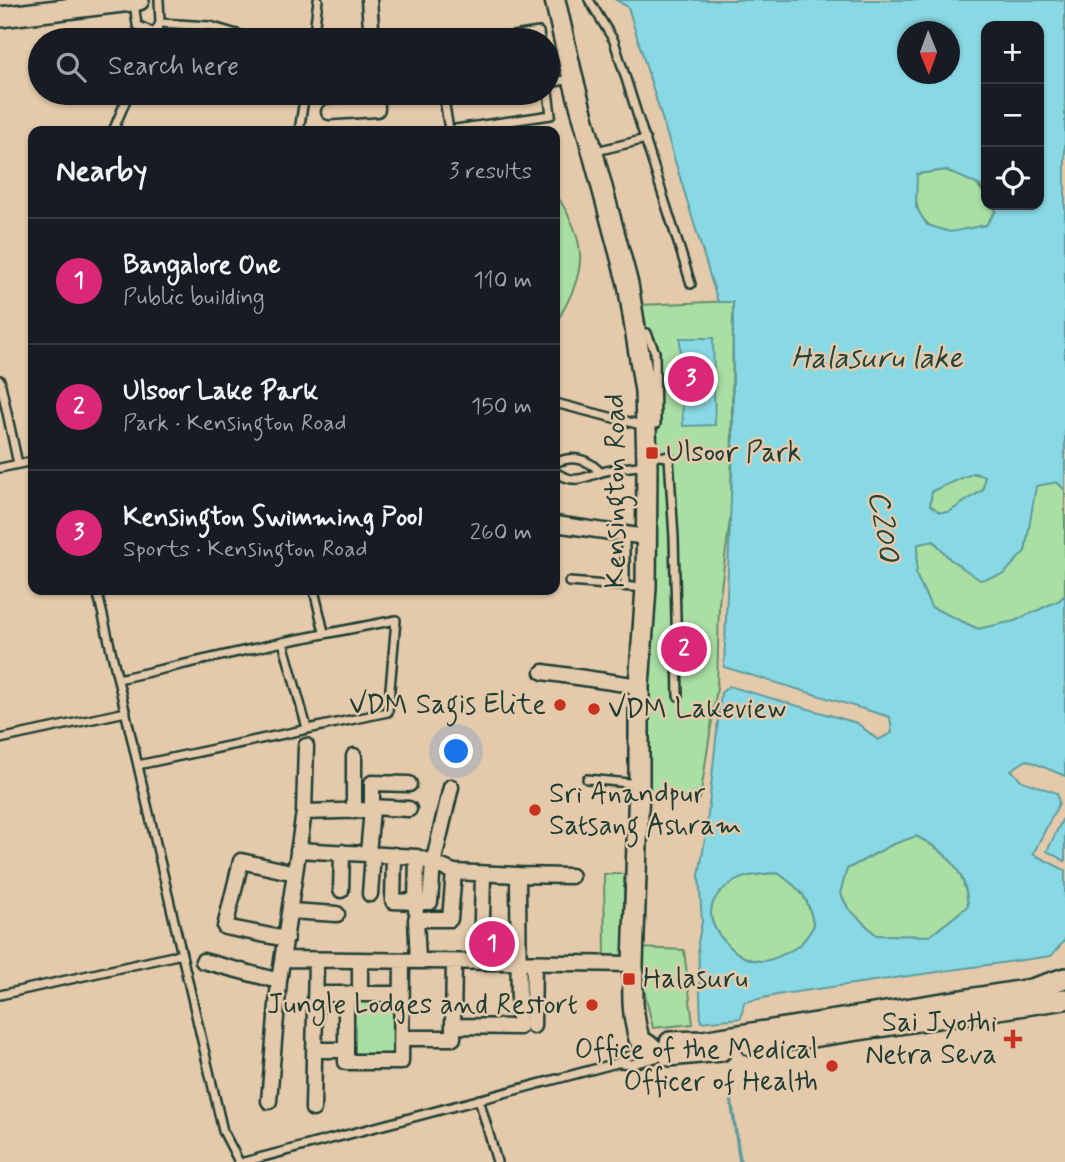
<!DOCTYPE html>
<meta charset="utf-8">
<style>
body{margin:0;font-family:Mynerve,sans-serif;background:#20242c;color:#f1f3f6}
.controls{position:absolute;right:21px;top:21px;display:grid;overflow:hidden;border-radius:14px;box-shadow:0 2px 5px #0004}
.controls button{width:63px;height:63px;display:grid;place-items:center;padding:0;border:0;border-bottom:2px solid #363941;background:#171b24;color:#f1f3f6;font:35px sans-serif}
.compass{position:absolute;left:897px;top:21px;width:63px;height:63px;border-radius:50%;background:#171b24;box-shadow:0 2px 5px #0004;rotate:179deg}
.you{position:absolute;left:457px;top:752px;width:24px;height:24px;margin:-18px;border:5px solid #fff;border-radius:50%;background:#1a73e8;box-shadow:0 0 0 10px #1a73e833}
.badge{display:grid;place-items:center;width:46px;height:46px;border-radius:50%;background:#db2777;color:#fff;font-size:23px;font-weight:700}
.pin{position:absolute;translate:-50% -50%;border:4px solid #fff;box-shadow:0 2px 7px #0006}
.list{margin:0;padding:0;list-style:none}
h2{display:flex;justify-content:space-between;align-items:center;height:91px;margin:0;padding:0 28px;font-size:30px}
h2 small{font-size:23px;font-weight:400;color:#9ea1a6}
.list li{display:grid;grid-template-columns:46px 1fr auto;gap:21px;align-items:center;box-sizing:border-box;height:126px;padding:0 28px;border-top:2px solid #363941}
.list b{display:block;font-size:26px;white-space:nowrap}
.list p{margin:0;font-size:23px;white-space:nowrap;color:#9ea1a6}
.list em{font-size:23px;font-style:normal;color:#9ea1a6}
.icon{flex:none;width:38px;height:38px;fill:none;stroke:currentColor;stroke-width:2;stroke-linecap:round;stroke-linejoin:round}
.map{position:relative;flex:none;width:1065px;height:1162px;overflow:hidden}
.search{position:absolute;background:#171b24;box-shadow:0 2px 5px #0004;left:28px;top:28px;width:532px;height:77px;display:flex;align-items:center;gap:18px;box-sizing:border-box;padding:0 24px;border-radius:38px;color:#9ea1a6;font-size:26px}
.panel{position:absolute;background:#171b24;box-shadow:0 2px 5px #0004;left:28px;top:126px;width:532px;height:469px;border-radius:14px}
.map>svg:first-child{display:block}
.green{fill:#a9dfa2;stroke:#648e6b;stroke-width:2}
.water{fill:#89d9e4;stroke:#5f9b9e;stroke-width:2;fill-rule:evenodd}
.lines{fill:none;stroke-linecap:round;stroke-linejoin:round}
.stream{stroke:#5f9b9e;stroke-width:3.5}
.service-casing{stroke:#1f3d34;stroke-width:12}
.minor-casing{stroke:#1f3d34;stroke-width:19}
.secondary-casing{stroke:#1f3d34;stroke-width:24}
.service{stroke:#e4caab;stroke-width:7}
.minor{stroke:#e4caab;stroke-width:14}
.secondary{stroke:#e4caab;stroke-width:19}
.poi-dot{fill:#c8321e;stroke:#e4caab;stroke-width:2.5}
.labels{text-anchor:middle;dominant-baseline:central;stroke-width:5;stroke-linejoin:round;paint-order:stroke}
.poi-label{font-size:28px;fill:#1f3d34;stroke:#e4caab;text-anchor:start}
.street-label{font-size:28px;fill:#1f3d34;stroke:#e4caab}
.water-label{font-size:30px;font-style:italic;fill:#24453d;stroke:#e4caab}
</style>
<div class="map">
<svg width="1065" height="1162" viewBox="0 0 1065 1162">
<rect width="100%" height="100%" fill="#e4caab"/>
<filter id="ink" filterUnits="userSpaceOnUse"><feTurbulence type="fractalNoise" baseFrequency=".0143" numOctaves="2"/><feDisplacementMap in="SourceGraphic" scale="14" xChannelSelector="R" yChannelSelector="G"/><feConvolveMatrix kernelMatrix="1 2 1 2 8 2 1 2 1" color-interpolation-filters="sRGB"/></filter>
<g filter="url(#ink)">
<path class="green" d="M946,170C964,178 986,182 986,205H992L996,210L986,225C975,227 960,233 949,232C915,228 913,201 917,174Z
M555,193C590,243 587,274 555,324Z
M733,301L731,512L719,603L717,688L700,799L644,798L652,438L645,320L640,305Z
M973,473L985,476L983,490L949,512H939L930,505L932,491Z
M1057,482L1065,490V595L1060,600L1015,621L978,629L931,607L916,575L918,544L934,541L950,559L1025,551L1035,486Z
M916,836C948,852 965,869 968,906L930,936L876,935L848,908L840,892L847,869L891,845Z
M778,873C803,891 807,896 814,926C809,933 804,943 797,947C789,952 772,961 762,961C748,962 738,955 729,946C705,923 703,899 735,881C748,874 764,874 778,873Z
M604,874H624V957L605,958Z
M640,948L684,950L693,1024L653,1028L638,964Z
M351,999L395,1000L394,1056H351Z"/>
<path class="water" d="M616,0H1065V490L1057,482L1036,486L1025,551L1004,574L980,580L950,559L934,541L918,544L916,575L931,607L978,629L1015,621L1060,600L1065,595V776L1027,760L1011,770L1022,781L1057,793L1059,803L1033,854L1065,870V940L1051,956L782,994L744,1002L741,1018L701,1022L698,942L702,922L699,875L706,833L721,693L729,686L857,723L878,740L892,733L890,717L724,667L733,451V302H718L628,7ZM986,26H1039V205H992L996,211L986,225L950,232L927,225L916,207L917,174L946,170L981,186L986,195ZM908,32H950V74H908ZM973,473L985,476L983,490L949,512H939L930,505L932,491ZM916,836C947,851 966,870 968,906L930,936L876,935L848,908L840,893L847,869L891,845ZM778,873C803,891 808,896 814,926C809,933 804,943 797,947C789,952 772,961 762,961C748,962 738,955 729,946C705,923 703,899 735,881C748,874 764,874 778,873Z
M680,338H713L715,425L683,426Z
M1065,814V861L1047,851Z"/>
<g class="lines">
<path class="stream" d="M731,1099L740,1162"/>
<g class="service-casing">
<path id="service" d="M589,0L614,41L691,284
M134,3L137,25L154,33
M160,23L210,26L247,37
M151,40L160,23L159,0
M313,40L318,0
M486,40L539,32L540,40
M548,83L572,79
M443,93L449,130L551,115L548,91
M113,131L129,93
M299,131L305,93
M592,152L646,139
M638,334L647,333L655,352L656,424
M0,380L18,464
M555,403L645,426
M647,455L669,457L674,538L678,696
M555,463C572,455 587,458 600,472
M0,468L33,461
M555,472C576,485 582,478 602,472C616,468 632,467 646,465
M569,582L645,588
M625,586V538H628
M97,590L223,1131L239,1162
M314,590L324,632
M118,679L283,642L307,728
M0,739L126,712
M138,765L388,712L396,620L283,642
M587,779L639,784
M0,995L182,954
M619,1063L632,1064L659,1057
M479,1099L497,1162
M244,1162L617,1063L628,1056L652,1051"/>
</g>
<g class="minor-casing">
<path id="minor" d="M369,0L372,40
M329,112L377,109L376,93
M555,524L646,537
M543,672L639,686
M354,756V811
M372,807L409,809
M372,810V783L409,784
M304,812L372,810L368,853
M298,850L417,857L454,872L518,875L519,1027L453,1026L454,962
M394,855L393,901L416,902V910
M417,857L416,902H430L433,864L451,787
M518,875L571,876
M341,890L342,852
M370,894L373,854
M290,911L337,914
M286,939L225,927L241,861L295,873
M283,959L633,964
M203,961L279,981
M418,961L416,919H450L454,872
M481,962L483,874
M316,994H346
M360,994V960
M401,994H346V1062H401L402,961
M533,1026L534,963
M401,1038H453V1026
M315,1050H346
M269,1101L279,981L304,812L306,746
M313,1109L316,960"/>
</g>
<g class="secondary-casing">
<path id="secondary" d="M555,0L573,79L628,284L645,391L647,465L646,588L639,686V784L633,964C633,993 631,1010 639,1039L655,1050
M0,17L139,0
M670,1042L702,1041L1031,989L1065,978
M751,1046L1065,999
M669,1056L721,1051"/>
</g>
<use href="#service" class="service"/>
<use href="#minor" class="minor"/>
<use href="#secondary" class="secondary"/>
</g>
</g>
<g class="poi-dot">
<rect x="645" y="446" width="14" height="14" rx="3.5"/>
<circle cx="560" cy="705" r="7"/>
<circle cx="594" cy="709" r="7"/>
<circle cx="535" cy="810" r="7"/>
<rect x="622" y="972" width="14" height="14" rx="3.5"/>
<circle cx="592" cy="1005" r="7"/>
<path d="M1009.5 1028.5h7v7h7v7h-7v7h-7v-7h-7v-7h7z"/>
<circle cx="832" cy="1066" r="7"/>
</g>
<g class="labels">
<g class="poi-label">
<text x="666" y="453">Ulsoor Park</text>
<text x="546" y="705" text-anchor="end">VDM Sagis Elite</text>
<text x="608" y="709">VDM Lakeview</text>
<text x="549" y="794">Sri Anandpur<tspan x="549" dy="32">Satsang Ashram</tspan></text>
<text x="643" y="979">Halasuru</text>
<text x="578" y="1005" text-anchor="end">Jungle Lodges and Restort</text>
<text x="997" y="1023" text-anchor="end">Sai Jyothi<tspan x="997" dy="32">Netra Seva</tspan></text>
<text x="818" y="1050" text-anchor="end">Office of the Medical<tspan x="818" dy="32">Officer of Health</tspan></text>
</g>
<g class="street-label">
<text transform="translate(616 491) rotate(-90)">Kensington Road</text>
</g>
<g class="water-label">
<text x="877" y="358">Halasuru lake</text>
<text transform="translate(883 526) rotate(81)">C200</text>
</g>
</g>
</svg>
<div class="controls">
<button>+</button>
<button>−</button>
<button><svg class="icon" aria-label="locate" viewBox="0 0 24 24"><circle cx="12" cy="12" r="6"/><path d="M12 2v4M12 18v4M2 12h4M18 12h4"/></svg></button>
</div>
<svg class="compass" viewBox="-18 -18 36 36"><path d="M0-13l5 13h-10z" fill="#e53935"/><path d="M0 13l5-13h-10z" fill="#9ea1a6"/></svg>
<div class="you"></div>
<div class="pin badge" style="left:492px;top:944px">1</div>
<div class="pin badge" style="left:684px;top:649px">2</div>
<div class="pin badge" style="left:691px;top:379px">3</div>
<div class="search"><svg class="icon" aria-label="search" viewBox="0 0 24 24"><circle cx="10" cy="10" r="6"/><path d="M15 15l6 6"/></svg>Search here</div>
<section class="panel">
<h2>Nearby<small>3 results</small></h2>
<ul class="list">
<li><span class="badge">1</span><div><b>Bangalore One</b><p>Public building</p></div><em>110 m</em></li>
<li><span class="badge">2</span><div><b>Ulsoor Lake Park</b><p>Park · Kensington Road</p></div><em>150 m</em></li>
<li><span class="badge">3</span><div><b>Kensington Swimming Pool</b><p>Sports · Kensington Road</p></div><em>260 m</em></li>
</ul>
</section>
</div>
